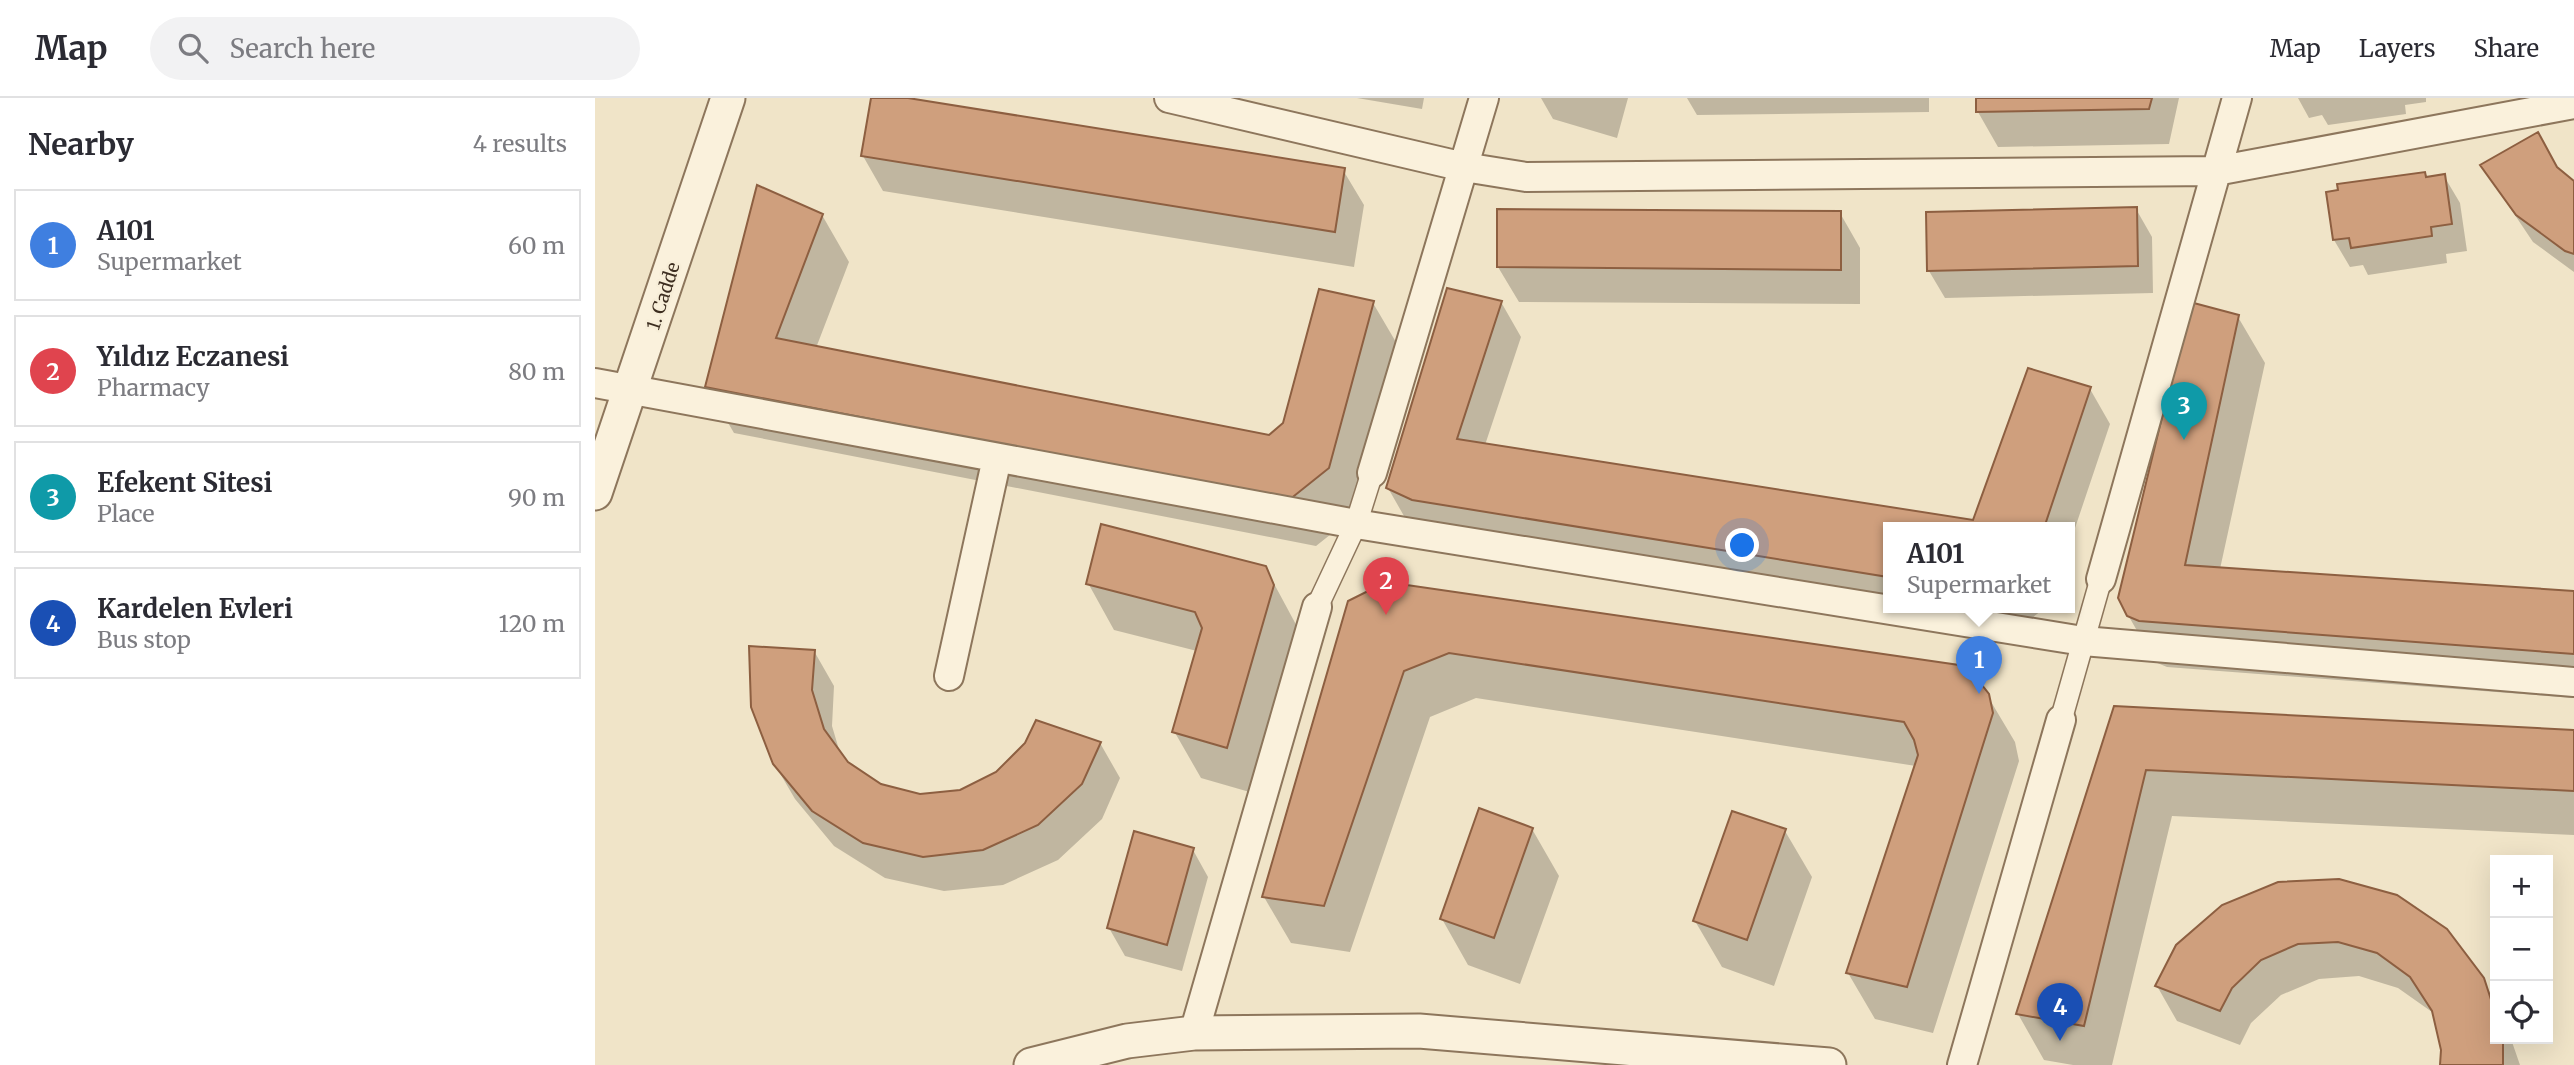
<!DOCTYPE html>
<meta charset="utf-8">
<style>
body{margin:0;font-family:Merriweather,serif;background:#f2f2f3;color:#2b2b33}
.controls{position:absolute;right:21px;bottom:21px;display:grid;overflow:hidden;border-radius:0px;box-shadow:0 7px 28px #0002}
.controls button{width:63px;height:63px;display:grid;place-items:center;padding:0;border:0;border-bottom:2px solid #e1e1e2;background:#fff;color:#2b2b33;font:35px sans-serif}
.you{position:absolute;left:1148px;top:448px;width:24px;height:24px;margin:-18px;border:5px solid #fff;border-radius:50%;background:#1a73e8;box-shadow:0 0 0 10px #1a73e833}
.badge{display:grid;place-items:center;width:46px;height:46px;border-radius:50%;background:#9e2a2b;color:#fff;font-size:23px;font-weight:700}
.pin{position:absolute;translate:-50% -58px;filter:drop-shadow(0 2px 4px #0008)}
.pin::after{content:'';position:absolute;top:37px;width:24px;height:21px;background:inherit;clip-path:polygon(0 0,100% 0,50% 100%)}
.popup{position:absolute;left:1288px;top:424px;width:192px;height:91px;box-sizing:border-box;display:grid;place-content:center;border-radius:0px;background:#fff;filter:drop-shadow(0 2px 5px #0005);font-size:23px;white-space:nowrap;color:#7c7c81}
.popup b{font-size:26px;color:#2b2b33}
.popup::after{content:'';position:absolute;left:50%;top:100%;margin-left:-14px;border:14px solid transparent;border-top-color:#fff}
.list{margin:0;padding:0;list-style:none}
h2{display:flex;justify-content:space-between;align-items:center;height:91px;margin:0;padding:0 28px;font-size:30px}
h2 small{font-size:23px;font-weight:400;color:#7c7c81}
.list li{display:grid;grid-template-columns:46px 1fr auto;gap:21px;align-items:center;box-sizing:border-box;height:112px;margin:0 14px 14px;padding:0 14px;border:2px solid #e1e1e2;border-radius:0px}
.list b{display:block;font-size:26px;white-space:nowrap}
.list p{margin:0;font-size:23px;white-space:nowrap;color:#7c7c81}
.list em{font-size:23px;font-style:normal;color:#7c7c81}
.icon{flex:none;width:38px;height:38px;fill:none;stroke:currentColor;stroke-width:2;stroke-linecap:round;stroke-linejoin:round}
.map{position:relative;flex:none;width:1979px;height:967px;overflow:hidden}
header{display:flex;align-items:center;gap:42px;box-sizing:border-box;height:98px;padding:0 35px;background:#fff;border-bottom:2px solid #e1e1e2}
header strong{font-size:33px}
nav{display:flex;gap:38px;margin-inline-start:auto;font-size:24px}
.search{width:490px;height:63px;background:#f2f2f3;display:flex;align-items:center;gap:18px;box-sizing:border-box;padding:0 24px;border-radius:38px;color:#7c7c81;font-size:26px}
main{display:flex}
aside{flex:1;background:#fff}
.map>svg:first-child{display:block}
.shadow{fill:#0003}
.building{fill:#cf9f7d;stroke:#8d5f41;stroke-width:2}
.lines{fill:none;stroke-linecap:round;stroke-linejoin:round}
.pedestrian-casing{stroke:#8d765c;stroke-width:24}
.minor-casing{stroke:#8d765c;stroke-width:32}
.tertiary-casing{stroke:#8d765c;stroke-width:37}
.pedestrian{stroke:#faf1dc;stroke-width:21}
.minor{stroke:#faf1dc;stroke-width:28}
.tertiary{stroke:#faf1dc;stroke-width:33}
.labels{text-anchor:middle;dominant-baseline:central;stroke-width:5;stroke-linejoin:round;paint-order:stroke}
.street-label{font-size:18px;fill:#3d2e20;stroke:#f7eed8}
</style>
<header>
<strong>Map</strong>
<div class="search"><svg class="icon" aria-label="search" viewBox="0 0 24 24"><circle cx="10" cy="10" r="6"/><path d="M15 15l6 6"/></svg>Search here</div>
<nav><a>Map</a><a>Layers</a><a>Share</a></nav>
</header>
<main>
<aside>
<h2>Nearby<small>4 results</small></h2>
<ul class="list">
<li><span class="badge" style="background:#3f7fe0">1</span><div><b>A101</b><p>Supermarket</p></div><em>60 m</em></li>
<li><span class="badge" style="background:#e0444e">2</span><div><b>Yıldız Eczanesi</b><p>Pharmacy</p></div><em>80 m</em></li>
<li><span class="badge" style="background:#0f9aa8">3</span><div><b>Efekent Sitesi</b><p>Place</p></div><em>90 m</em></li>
<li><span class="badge" style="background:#1a4fb4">4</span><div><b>Kardelen Evleri</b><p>Bus stop</p></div><em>120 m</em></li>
</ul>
</aside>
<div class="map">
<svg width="1979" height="967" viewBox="0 0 1979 967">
<rect width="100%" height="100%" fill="#f0e4c8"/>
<path class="shadow" d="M277,0H302L748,72L769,107L759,169L288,93L268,58Z
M762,0H829L827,11Z
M946,0H1033L1022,40L958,21Z
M1092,0H1334V14L1102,17Z
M1383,0H1584L1574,46L1403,49L1383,14Z
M1703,0H1831V4L1810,7L1811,16L1733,27L1727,17L1714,20Z
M1887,68L1962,71L1979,86V174L1938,144Z
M1849,78L1865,105L1872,153L1851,156L1852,165L1773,177L1768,167L1755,169L1739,142Z
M1541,111L1557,139L1558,195L1350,200L1334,173Z
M1245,115L1265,150V206L924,204L903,169Z
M227,117L254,164L221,250L675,338L689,326L778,205L805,251L760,417L721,448L139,335L112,289Z
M853,192L906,204L926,239L890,347L1379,424L1434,272L1495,291L1515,326L1475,445V430H1293V510H1450L1422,531L838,437L813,425L793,390Z
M1643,219L1670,265L1625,471L1979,494V600L1572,569L1560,564L1533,517Z
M670,469L705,534L658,695L606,680L579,633L602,553L519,532L493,485Z
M755,504L1392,597L1420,644L1424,663L1338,935L1280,921L1253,875L1321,668L881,600L835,619L755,854L696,845L669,799Z
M219,553L239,588L237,628L245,655L251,665L285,688L325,698L366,693L402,675L431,646L505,645L525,680L507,721L463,762L408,787L349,793L290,780L239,748L200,701L179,665Z
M1520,610L1979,634V737L1577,718L1517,967H1478L1449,962L1423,916Z
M937,731L964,778L925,886L873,867L847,821Z
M1190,733L1217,779L1179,888L1127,869L1100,823Z
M598,752L613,779L587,873L530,858L514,830Z
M1627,809L1887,881L1900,903V941H1916L1925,967H1846L1848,952L1837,914L1803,890L1764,878L1724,881L1686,897L1656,925L1645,947L1582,923L1562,888Z"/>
<path class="building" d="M276,0H313L750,70L740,134L266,58Z
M1381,0H1557L1554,11L1381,14Z
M1943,34L1962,69L1979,83V156L1970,153L1921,117L1885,67Z
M1830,74L1831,79L1850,76L1857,126L1836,129L1837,138L1756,150L1754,140L1738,142L1731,94L1743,92L1742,86Z
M162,87L228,116L181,240L674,337L688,325L724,191L779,203L734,370L694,402L110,289Z
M1542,109L1543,168L1332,173L1331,114Z
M902,111L1246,113V172L902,169Z
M852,190L907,203L862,341L1378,422L1433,270L1496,289L1449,430H1293V479L817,402L791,390Z
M1595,204L1644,217L1590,467L1979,493V556L1544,523L1532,518L1523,500Z
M506,426L671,468L679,487L632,650L577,634L607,530L600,514L491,486Z
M791,484L1364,567L1379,577L1394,596L1398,615L1312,889L1251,875L1323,657L1319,642L1309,624L854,555L809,573L729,808L667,799L753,503Z
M154,548L220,552L217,592L229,631L253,664L286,686L325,696L365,692L401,674L430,645L441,622L506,644L487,686L443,727L388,752L328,759L268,745L217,713L178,666L156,609Z
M1519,608L1979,632V693L1551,672L1489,928L1421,916Z
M884,710L938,730L899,840L845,821Z
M1137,713L1191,731L1152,842L1098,823Z
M539,733L599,750L572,847L512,830Z
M1744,781L1802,797L1852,831L1889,880L1900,914V941H1908V967H1845L1846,952L1837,913L1815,879L1782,855L1743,844L1703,846L1666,862L1637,890L1625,913L1560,888L1581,847L1627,807L1683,784Z"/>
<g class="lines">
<g class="pedestrian-casing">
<path id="pedestrian" d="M722,509L761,426L777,375
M1466,622L1506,481"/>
</g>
<g class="minor-casing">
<path id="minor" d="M574,0L869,69L931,79L1621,73L1979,6
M0,285L761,426L1488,543L1979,584
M777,375L889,0
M1506,481L1642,0
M354,578L402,360
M599,935L722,509
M1367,967L1466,622"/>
</g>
<g class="tertiary-casing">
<path id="tertiary" d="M0,395L133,0
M436,967L532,943L599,935L824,933L1234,967"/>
</g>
<use href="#pedestrian" class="pedestrian"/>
<use href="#minor" class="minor"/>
<use href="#tertiary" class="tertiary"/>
</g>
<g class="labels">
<g class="street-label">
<text transform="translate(68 198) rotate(-72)">1. Cadde</text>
</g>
</g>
</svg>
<div class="controls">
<button>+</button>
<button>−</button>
<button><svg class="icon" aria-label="locate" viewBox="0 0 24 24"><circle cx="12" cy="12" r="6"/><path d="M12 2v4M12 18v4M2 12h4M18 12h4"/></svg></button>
</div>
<div class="you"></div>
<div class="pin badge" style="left:1384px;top:596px;background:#3f7fe0">1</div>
<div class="popup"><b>A101</b>Supermarket</div>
<div class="pin badge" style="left:791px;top:517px;background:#e0444e">2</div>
<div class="pin badge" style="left:1589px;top:342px;background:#0f9aa8">3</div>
<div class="pin badge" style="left:1465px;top:943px;background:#1a4fb4">4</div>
</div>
</main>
